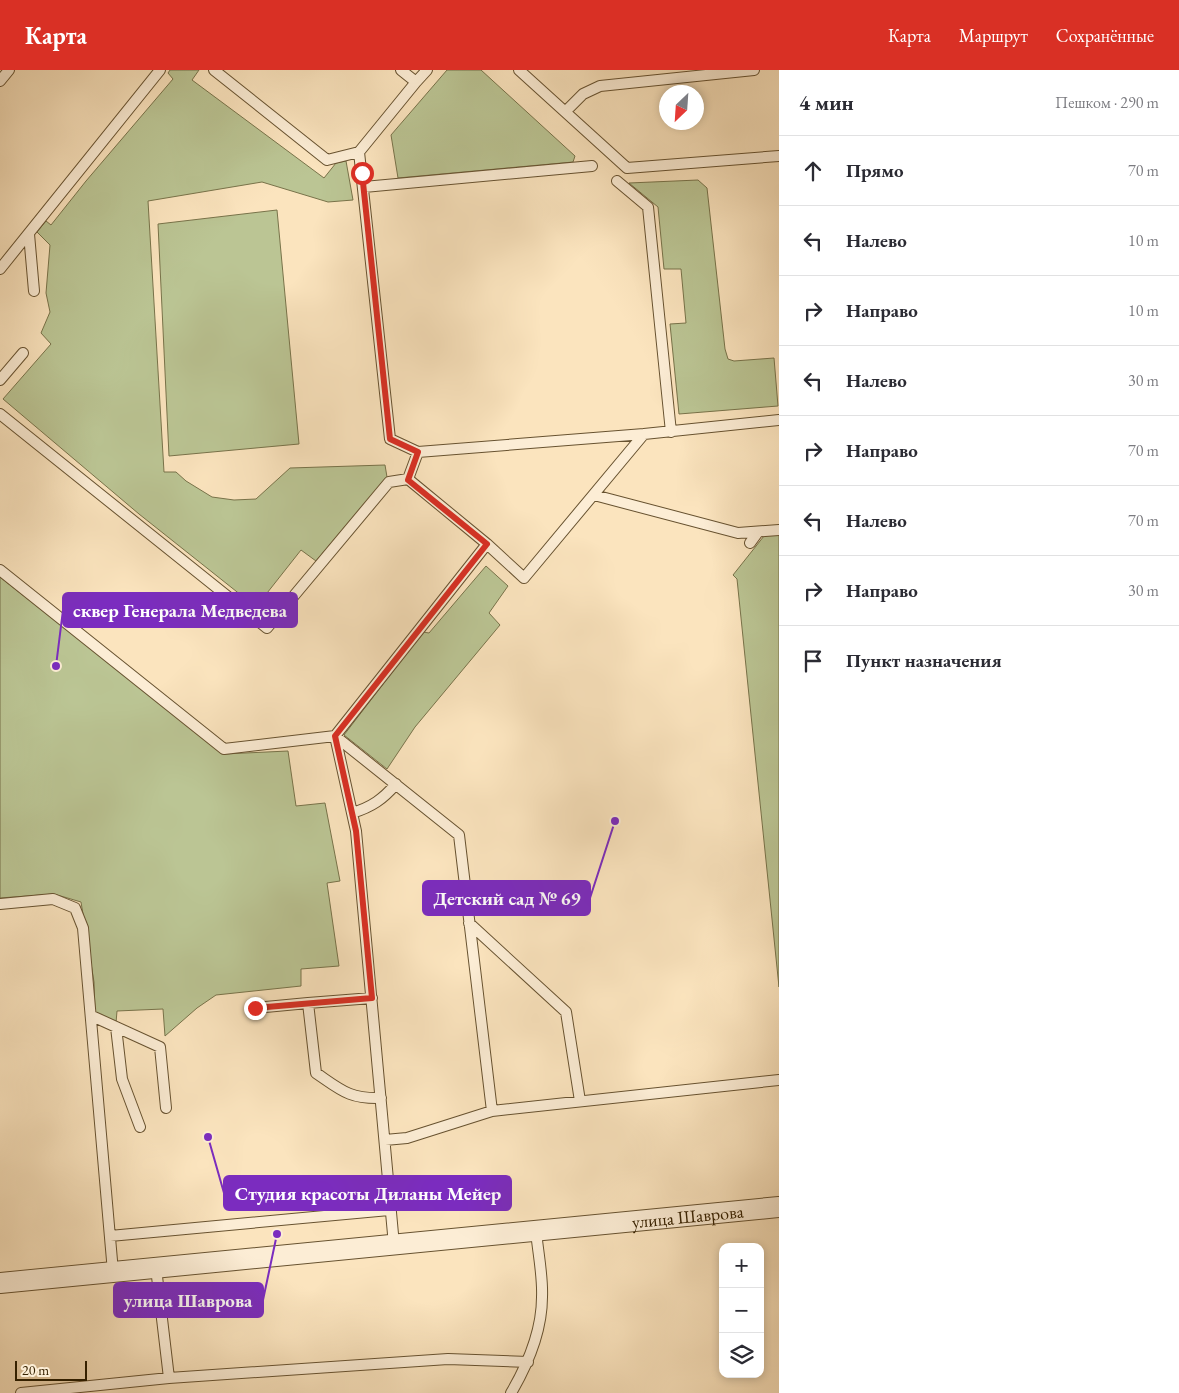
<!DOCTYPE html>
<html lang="ru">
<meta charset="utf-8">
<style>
body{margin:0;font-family:"EB Garamond",serif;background:#f2f2f3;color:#2b2b33}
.controls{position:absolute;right:15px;bottom:15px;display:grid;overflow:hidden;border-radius:10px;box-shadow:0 2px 8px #0003}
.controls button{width:45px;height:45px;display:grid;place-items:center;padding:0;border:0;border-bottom:1px solid #e1e1e2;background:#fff;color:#2b2b33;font:25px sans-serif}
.compass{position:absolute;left:659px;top:15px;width:45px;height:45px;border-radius:50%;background:#fff;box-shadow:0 2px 8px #0003;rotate:205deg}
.scale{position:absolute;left:15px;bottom:12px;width:72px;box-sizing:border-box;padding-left:5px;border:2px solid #362100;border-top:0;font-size:14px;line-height:18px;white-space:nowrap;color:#362100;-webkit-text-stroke:4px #fcedd5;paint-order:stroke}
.stop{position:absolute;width:15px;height:15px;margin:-11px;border:4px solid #d93025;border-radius:50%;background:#fff}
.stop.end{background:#d93025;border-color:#fff;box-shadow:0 1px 5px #0008}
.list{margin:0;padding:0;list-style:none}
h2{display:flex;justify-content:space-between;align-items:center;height:65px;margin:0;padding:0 20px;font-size:21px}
h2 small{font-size:16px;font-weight:400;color:#7c7c81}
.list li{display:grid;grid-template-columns:32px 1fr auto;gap:15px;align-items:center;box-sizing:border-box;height:70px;padding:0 20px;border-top:1px solid #e1e1e2}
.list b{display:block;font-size:19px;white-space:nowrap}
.list em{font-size:16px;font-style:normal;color:#7c7c81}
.icon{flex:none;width:28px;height:28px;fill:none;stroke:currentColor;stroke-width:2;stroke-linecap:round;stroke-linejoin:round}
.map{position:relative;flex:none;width:779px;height:1323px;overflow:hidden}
header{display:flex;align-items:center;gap:30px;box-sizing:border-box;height:70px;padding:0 25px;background:#d93025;color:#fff}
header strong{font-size:24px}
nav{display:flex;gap:28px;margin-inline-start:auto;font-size:18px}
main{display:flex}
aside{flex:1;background:#fff}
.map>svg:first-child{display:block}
.green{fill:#bbc594;stroke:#78734a}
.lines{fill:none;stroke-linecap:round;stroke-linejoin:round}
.service-casing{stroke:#675230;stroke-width:12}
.minor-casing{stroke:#675230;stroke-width:22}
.service{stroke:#fcedd5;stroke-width:10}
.minor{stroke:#fcedd5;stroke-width:20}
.route{stroke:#d93025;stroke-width:6}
.labels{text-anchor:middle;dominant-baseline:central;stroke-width:4.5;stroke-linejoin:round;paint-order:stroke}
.street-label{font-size:18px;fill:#362100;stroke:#fcedd5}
.leader{fill:none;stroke:#7b2cbf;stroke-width:2}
.callout-dot{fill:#7b2cbf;stroke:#fcedd5;stroke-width:2}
.callout{fill:#7b2cbf;stroke:#7b2cbf;stroke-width:2}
.callout-label{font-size:19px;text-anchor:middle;font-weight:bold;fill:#fff}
</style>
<header>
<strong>Карта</strong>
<nav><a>Карта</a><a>Маршрут</a><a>Сохранённые</a></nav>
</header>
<main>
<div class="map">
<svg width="779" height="1323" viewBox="0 0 779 1323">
<rect width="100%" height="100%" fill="#fbe4be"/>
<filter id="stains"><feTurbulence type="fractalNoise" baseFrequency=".004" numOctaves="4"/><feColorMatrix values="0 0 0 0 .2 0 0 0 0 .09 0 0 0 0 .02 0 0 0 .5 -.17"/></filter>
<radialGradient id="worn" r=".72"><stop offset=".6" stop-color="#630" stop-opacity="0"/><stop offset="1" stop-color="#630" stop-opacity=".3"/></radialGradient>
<path class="green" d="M170,0H199L192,10L324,108L336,93L346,91L353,130L328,132L262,112L148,131L164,402H176L186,411L212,427L234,430L256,429L290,398L385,395L387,407L316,491L301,480L256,537L139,444L3,329L51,274L41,263L50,242L46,223L50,175L37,162L46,151L51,155L86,111L173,9L168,3Z
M447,0H481L575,86L573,92L398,108L391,65Z
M698,110L707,118L725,279L728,289L734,291L774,288L778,336L679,344L670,254L686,253L681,199H664L658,137L629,113Z
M277,140L299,374L169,386L158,154Z
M779,464V917L737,509L733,505L764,466Z
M486,496L508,516L489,543L500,555L415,657L387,699L344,665L423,562L429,563Z
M0,507L224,684L288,681L296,736L325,733L340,811L327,813L339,896L301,899V916L216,925L197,938L165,966L163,939L117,941L116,953L95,944L94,912L81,832L54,824L0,828Z"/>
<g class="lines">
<g class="service-casing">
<path id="service" d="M214,0L327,90L359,82L416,12
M401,0L416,12L427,0
M519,0L627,98L779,86
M0,11L9,0
M566,41L583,24L600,16L754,0
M359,82L390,369L418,382L644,364
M617,111L648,137L671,362
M364,117L592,96
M29,164L34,221
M0,199L160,0
M0,310L23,283
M0,344L267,558L389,412L408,409L487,474
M408,409L418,382
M594,425L738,463L779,460
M750,473L758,462
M0,500L224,679L335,666L459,765L492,1041
M352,743C372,737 383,729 396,714
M0,834L53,829L75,838L83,858L113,1202
M469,853L566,942L580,1031
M372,928L308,933L316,1003C341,1020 349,1029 381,1028
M255,938L308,933
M92,946L160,977L166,1038
M116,957L122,1009L140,1057
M385,1070L407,1068L492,1041L779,1010
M110,1166L389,1140
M394,1175L356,761L335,666L487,474L524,508L644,364L779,350
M156,1198L169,1308
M21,1323L169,1308L448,1289L528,1292
M511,1323C528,1294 542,1262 542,1227C543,1206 538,1183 536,1161"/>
</g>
<g class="minor-casing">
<g id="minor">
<path id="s1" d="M0,1213L779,1137"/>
</g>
</g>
<use href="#service" class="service"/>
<use href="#minor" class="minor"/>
</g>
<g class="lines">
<path class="route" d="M255,938L372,928L356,761L335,666L487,474L408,410L418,382L390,369L362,103"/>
</g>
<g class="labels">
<g class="street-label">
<text stroke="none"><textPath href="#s1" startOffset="691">улица Шаврова</textPath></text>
</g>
</g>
<path class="leader" d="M56 596L63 540M615 751L590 828M208 1067L224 1123M277 1164L263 1230"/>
<g class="callout-dot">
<circle cx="56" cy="596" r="5"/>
<circle cx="615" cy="751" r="5"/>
<circle cx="208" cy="1067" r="5"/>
<circle cx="277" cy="1164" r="5"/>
</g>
<g class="callout">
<rect x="63" y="523" width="234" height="34" rx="5"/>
<rect x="423" y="811" width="167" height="34" rx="5"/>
<rect x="224" y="1106" width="287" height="34" rx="5"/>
<rect x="114" y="1213" width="149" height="34" rx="5"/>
</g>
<g class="callout-label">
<text x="180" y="547">сквер Генерала Медведева</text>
<text x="507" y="835">Детский сад № 69</text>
<text x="368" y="1130">Студия красоты Диланы Мейер</text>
<text x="188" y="1237">улица Шаврова</text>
</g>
<rect width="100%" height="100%" filter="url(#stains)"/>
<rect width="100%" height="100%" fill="url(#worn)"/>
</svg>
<div class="controls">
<button>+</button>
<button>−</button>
<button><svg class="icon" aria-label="layers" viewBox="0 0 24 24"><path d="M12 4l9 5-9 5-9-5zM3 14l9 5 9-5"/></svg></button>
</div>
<svg class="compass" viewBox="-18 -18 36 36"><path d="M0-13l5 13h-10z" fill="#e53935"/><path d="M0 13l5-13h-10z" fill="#7c7c81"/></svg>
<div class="scale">20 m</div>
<div class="stop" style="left:362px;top:103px"></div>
<div class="stop end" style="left:255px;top:938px"></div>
</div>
<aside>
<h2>4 мин<small>Пешком · 290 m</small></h2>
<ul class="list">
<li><svg class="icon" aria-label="ahead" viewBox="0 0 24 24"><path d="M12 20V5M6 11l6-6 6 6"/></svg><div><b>Прямо</b></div><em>70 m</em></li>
<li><svg class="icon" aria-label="left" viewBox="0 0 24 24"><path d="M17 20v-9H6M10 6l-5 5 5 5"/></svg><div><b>Налево</b></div><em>10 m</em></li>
<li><svg class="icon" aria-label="right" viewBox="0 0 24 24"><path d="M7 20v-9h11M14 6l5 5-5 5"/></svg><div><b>Направо</b></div><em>10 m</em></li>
<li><svg class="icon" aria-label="left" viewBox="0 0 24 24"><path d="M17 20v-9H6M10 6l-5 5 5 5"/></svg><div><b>Налево</b></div><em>30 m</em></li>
<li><svg class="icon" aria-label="right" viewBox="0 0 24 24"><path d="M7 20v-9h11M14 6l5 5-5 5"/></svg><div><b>Направо</b></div><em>70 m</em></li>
<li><svg class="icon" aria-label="left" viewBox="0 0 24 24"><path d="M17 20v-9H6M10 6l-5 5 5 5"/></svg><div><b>Налево</b></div><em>70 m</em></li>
<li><svg class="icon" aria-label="right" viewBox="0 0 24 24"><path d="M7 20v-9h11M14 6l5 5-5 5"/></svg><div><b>Направо</b></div><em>30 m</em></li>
<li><svg class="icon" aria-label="arrive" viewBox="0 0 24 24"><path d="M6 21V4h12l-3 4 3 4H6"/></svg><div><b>Пункт назначения</b></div></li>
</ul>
</aside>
</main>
